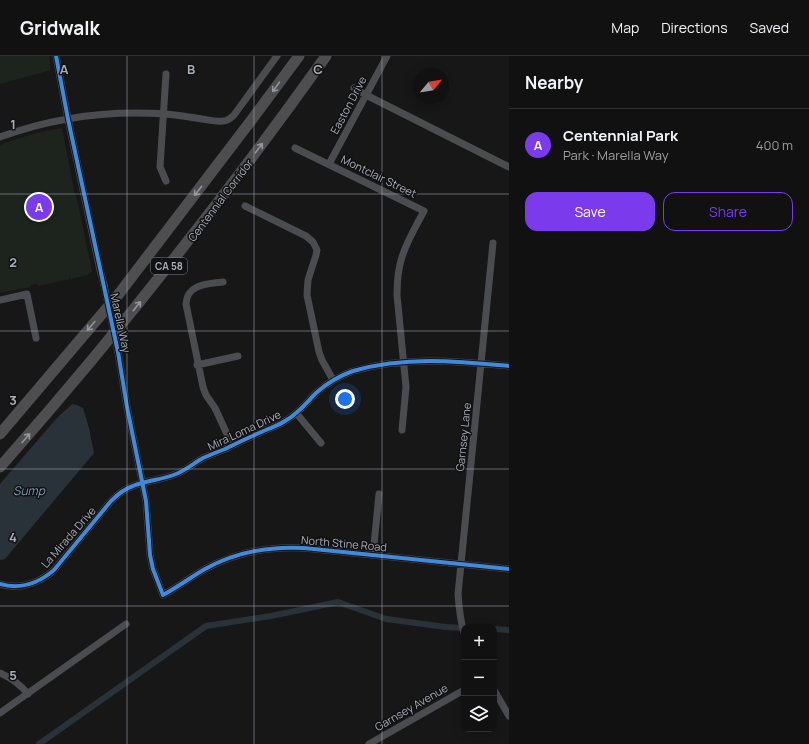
<!DOCTYPE html>
<meta charset="utf-8">
<style>
body{margin:0;font-family:Manrope,sans-serif;background:#1a1a1a;color:#f1f3f6}
.controls{position:absolute;right:12px;bottom:12px;display:grid;overflow:hidden;border-radius:8px;box-shadow:0 2px 10px #0003}
.controls button{width:36px;height:36px;display:grid;place-items:center;padding:0;border:0;border-bottom:1px solid #303131;background:#111;color:#f1f3f6;font:20px sans-serif}
.compass{position:absolute;left:413px;top:12px;width:36px;height:36px;border-radius:50%;background:#111;box-shadow:0 2px 10px #0003;rotate:60deg}
.you{position:absolute;left:345px;top:343px;width:14px;height:14px;margin:-10px;border:3px solid #fff;border-radius:50%;background:#1a73e8;box-shadow:0 0 0 6px #1a73e833}
.badge{display:grid;place-items:center;width:26px;height:26px;border-radius:50%;background:#7c3aed;color:#fff;font-size:13px;font-weight:700}
.pin{position:absolute;translate:-50% -50%;border:2px solid #fff;box-shadow:0 1px 4px #0006}
.list{margin:0;padding:0;list-style:none}
h2{display:flex;justify-content:space-between;align-items:center;height:52px;margin:0;padding:0 16px;font-size:17px}
h2 small{font-size:13px;font-weight:400;color:#9c9d9f}
.list li{display:grid;grid-template-columns:26px 1fr auto;gap:12px;align-items:center;box-sizing:border-box;height:72px;padding:0 16px;border-top:1px solid #303131}
.list b{display:block;font-size:15px;white-space:nowrap}
.list p{margin:0;font-size:13px;white-space:nowrap;color:#9c9d9f}
.list em{font-size:13px;font-style:normal;color:#9c9d9f}
.actions{display:flex;gap:8px;padding:12px 16px}
.actions a{flex:1;padding:9px 0;border:1px solid #7c3aed;border-radius:12px;text-align:center;font-size:14px;color:#7c3aed}
.actions .main{background:#7c3aed;color:#fff}
.icon{flex:none;width:22px;height:22px;fill:none;stroke:currentColor;stroke-width:2;stroke-linecap:round;stroke-linejoin:round}
.map{position:relative;flex:none;width:509px;height:688px;overflow:hidden}
header{display:flex;align-items:center;gap:24px;box-sizing:border-box;height:56px;padding:0 20px;background:#111;border-bottom:1px solid #303131}
header strong{font-size:19px}
nav{display:flex;gap:22px;margin-inline-start:auto;font-size:14px}
main{display:flex}
aside{flex:1;background:#111}
.map>svg:first-child{display:block}
.green{fill:#1d241e}
.water{fill:#2a3239}
.lines{fill:none;stroke-linecap:round;stroke-linejoin:round}
.canal{stroke:#2a3239;stroke-width:6}
.minor{stroke:#4b4c50;stroke-width:7}
.highway{stroke:#4e4e51;stroke-width:11}
.minor-bridge{stroke:#4b4c50;stroke-width:7}
.cycleway-casing{stroke:#111113;stroke-width:6}
.cycleway{stroke:#408adc;stroke-width:4}
.oneway{stroke:#92959e}
.grid{fill:none;stroke:#a8adb8;stroke-width:1;stroke-opacity:0.55}
.labels{text-anchor:middle;dominant-baseline:central;stroke-width:3;stroke-linejoin:round;paint-order:stroke}
.shield{fill:#111113;stroke:#7b7e86;stroke-width:1}
.shield-label{font-size:10px;font-weight:bold;fill:#a8adb8}
.street-label{font-size:11px;fill:#a8adb8;stroke:#111113}
.water-label{font-size:12px;font-style:italic;fill:#7f9bb3;stroke:#111113}
.grid-label{font-size:13px;text-anchor:middle;font-weight:bold;fill:#a8adb8;stroke:#111113;stroke-width:3;stroke-linejoin:round;paint-order:stroke}
</style>
<header>
<strong>Gridwalk</strong>
<nav><a>Map</a><a>Directions</a><a>Saved</a></nav>
</header>
<main>
<div class="map">
<svg width="509" height="688" viewBox="0 0 509 688">
<rect width="100%" height="100%" fill="#171717"/>
<path class="green" d="M0,0H49L51,14L0,28Z
M62,72L75,139H76L92,215L88,219L71,223L70,221H69V223L38,230L37,228L30,229V231L0,237V89C20,81 41,75 62,72Z"/>
<path class="water" d="M72,348L77,349L83,352L89,372L94,397L5,503L0,504V428L56,363Z"/>
<g class="lines">
<path class="canal" d="M494,573L509,574
M39,688L206,570L271,560L338,546L386,563L446,571L464,572"/>
<path class="minor" d="M56,0L68,63L100,214L104,229
M354,32L366,39L509,111
M0,81C52,62 110,54 166,58C178,59 190,61 202,63C209,64 216,66 223,65C227,65 231,62 234,59L277,0
M295,92L424,155C416,170 407,185 402,201C398,213 397,226 397,239L406,331L402,374
M329,108L387,0
M166,125L160,111L166,18
M245,150L306,180L313,186L317,194L316,199L308,224L307,239L319,296L322,304L333,324
M223,226C207,228 187,228 186,248L203,331L206,339L215,352L232,389
M0,244L27,238L36,282
M118,296L127,351L146,445L149,485L150,499L153,513L163,539C178,531 191,521 205,513C236,496 269,490 304,492L509,513
M197,309L238,300
M297,358L321,387
M373,499L379,438
M0,528C20,534 39,527 54,514L111,445C117,439 124,433 133,430C147,424 162,424 176,418C186,414 194,407 203,402C210,399 217,396 225,393C239,386 252,380 266,374C273,371 279,369 285,365C299,357 306,347 316,337C327,327 339,320 353,315C405,300 456,305 509,310
M464,577C460,564 459,551 458,538L493,187
M0,617C11,622 20,628 28,638
M494,634L509,660
M0,657L126,568
M369,688L464,634"/>
<path class="highway" d="M0,378L118,239L250,66L299,0
M0,411C116,280 224,143 326,0"/>
<path class="minor-bridge" d="M104,229L118,296"/>
<g class="cycleway-casing">
<path id="cycleway" d="M56,0L68,63L118,296L127,351L146,445L149,485L150,499L153,513L163,539C178,531 191,521 205,513C236,496 269,490 304,492L509,513
M0,528C20,534 39,527 54,514L111,445C117,439 124,433 133,430C147,424 162,424 176,418C186,414 194,407 203,402C210,399 217,396 225,393C239,386 252,380 266,374C273,371 279,369 285,365C299,357 306,347 316,337C327,327 339,320 353,315C405,300 456,305 509,310"/>
</g>
<use href="#cycleway" class="cycleway"/>
</g>
<defs><path id="oneway-shaft" d="M-6 0H5M1.5-3L5.5 0L1.5 3" fill="none" stroke-width="1.6" stroke-linecap="round" stroke-linejoin="round"/></defs>
<g class="oneway">
<use href="#oneway-shaft" transform="translate(276 31) rotate(126)"/>
<use href="#oneway-shaft" transform="translate(259 92) rotate(-53)"/>
<use href="#oneway-shaft" transform="translate(198 135) rotate(128)"/>
<use href="#oneway-shaft" transform="translate(137 250) rotate(-51)"/>
<use href="#oneway-shaft" transform="translate(91 270) rotate(130)"/>
<use href="#oneway-shaft" transform="translate(26 382) rotate(-49)"/>
</g>
<path class="grid" d="M127,0V688M254,0V688M382,0V688M0,138H509M0,275H509M0,413H509M0,550H509"/>
<g class="labels">
<rect class="shield" x="151" y="202" width="36" height="16" rx="3"/>
<g class="shield-label">
<text x="169" y="210">CA 58</text>
</g>
<g class="street-label">
<text transform="translate(348 49) rotate(-62)">Easton Drive</text>
<text transform="translate(379 120) rotate(26)">Montclair Street</text>
<text transform="translate(220 144) rotate(-53)">Centennial Corridor</text>
<text transform="translate(121 267) rotate(78)">Marella Way</text>
<text transform="translate(244 374) rotate(-25)">Mira Loma Drive</text>
<text transform="translate(463 381) rotate(-84)">Garnsey Lane</text>
<text transform="translate(68 481) rotate(-49)">La Mirada Drive</text>
<text transform="translate(344 487) rotate(5)">North Stine Road</text>
<text transform="translate(411 651) rotate(-30)">Garnsey Avenue</text>
</g>
<g class="water-label">
<text x="29" y="434">Sump</text>
</g>
</g>
<g class="grid-label">
<text x="64" y="18">A</text>
<text x="191" y="18">B</text>
<text x="318" y="18">C</text>
<text x="13" y="73">1</text>
<text x="13" y="211">2</text>
<text x="13" y="349">3</text>
<text x="13" y="486">4</text>
<text x="13" y="624">5</text>
</g>
</svg>
<div class="controls">
<button>+</button>
<button>−</button>
<button><svg class="icon" aria-label="layers" viewBox="0 0 24 24"><path d="M12 4l9 5-9 5-9-5zM3 14l9 5 9-5"/></svg></button>
</div>
<svg class="compass" viewBox="-18 -18 36 36"><path d="M0-13l5 13h-10z" fill="#e53935"/><path d="M0 13l5-13h-10z" fill="#9c9d9f"/></svg>
<div class="you"></div>
<div class="pin badge" style="left:39px;top:151px">A</div>
</div>
<aside>
<h2>Nearby<small></small></h2>
<ul class="list">
<li><span class="badge">A</span><div><b>Centennial Park</b><p>Park · Marella Way</p></div><em>400 m</em></li>
</ul>
<div class="actions"><a class="main">Save</a><a>Share</a></div>
</aside>
</main>
